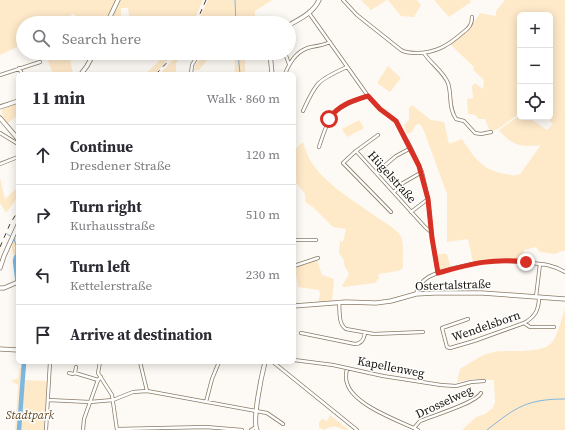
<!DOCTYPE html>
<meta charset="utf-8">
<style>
body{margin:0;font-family:"Source Serif 4",serif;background:#f2f2f3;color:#2b2b33}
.controls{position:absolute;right:12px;top:12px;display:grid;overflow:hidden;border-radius:6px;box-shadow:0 2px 10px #0003}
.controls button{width:36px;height:36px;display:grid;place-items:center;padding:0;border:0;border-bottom:1px solid #e1e1e2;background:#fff;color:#2b2b33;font:20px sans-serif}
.stop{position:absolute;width:12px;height:12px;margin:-9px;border:3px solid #d93025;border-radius:50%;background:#fff}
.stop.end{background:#d93025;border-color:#fff;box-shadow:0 1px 4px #0008}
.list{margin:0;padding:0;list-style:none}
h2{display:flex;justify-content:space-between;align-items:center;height:52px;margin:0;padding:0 16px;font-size:17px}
h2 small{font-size:13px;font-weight:400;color:#7c7c81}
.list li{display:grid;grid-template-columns:26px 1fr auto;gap:12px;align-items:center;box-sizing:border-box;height:60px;padding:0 16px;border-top:1px solid #e1e1e2}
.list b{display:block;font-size:15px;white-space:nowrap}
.list p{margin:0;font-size:13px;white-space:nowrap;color:#7c7c81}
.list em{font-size:13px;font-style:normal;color:#7c7c81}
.icon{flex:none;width:22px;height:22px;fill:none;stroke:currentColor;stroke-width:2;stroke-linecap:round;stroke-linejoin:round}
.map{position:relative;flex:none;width:565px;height:430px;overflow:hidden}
.search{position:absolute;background:#fff;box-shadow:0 2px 10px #0003;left:16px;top:16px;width:280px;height:44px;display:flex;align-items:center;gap:10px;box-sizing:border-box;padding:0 14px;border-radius:22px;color:#7c7c81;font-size:15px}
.panel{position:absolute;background:#fff;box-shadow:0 2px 10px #0003;left:16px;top:72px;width:280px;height:292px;border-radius:6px}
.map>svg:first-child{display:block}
.green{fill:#fee9c9}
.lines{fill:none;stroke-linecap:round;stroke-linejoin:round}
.stream{stroke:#7eb8e1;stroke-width:1}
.river{stroke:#7eb8e1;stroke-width:4.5}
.street-casing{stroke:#897b65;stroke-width:4}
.secondary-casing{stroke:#897b65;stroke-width:5}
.street{stroke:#fff;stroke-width:2.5}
.secondary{stroke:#fff;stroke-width:3.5}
.rail{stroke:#403b34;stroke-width:1;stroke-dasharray:5 5;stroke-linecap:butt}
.route{stroke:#d93025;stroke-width:5}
.labels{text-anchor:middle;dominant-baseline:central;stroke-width:3;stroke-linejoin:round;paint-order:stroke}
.street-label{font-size:12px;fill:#161109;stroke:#fff}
.park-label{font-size:12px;font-style:italic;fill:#63491e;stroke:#fff}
</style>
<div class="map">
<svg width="565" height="430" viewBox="0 0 565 430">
<rect width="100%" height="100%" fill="#fdfaf5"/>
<path class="green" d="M0,0H203L193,23H130L128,8H121V23H99L98,20L94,23H77V17L74,14L71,15L69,23H23V44L0,55Z
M208,0H272L255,11V23H197Z
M361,0H387L371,10Z
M388,0H417L421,5L414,17L401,16Z
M434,0H470L471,2L449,17Z
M505,0H565V251H562L555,254L540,252L536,247L524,250L523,260L499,258L473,262L468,239L447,242V194L424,131L420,124L416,125L412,132L407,134L404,125L409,120V108L412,105L431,120L444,122L449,144L462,139C475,159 482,170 506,174C512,175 516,177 521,173L540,146C536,145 531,146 527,146C514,145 507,140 499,130L520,115V117H528L547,130L553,124L545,117H550V15H520V113L498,129L490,131L485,119H478L476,115L468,114L467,99L473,98L472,86L475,83L483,89L484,80L473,70L474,67L451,45L452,43L471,27L480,13L496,16V11Z
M39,53H69L73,74H53L47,58L42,59Z
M135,53H174L155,74H145L159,61L157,57L153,54L136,59Z
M179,53H184L176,63V73L160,74Z
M202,53H213L199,70H194L196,64L202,57Z
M234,53H245V74H235Z
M388,66L401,78L390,92L377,83Z
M18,103V115L8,123C4,120 2,115 2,110L4,108Z
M359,120L364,128L347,137L342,129Z
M303,142C305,148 307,154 310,160C325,185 355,201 378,218C384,222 396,229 400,235C405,242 402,260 403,268L398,271L378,274L379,278L375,283L343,287L342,286L349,274L344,264V260L339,253L340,241L343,242L346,229L333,227L314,208L305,202V194L294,180V157L296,148Z
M0,178L5,199L18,187V197L6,213L0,203Z
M18,229V257L16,258C8,250 14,238 18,229Z
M436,254H447L451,268L441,271L439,269Z
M317,260L322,275L334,279L332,301L318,302L320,295L319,290L298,287L295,268Z
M565,309V430H462L476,417L485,414L493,408L495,402L494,380L473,379L457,382L460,369C469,364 478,357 487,354C504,347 542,357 553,341C559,332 561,319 565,309Z
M19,368L23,369L22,386H24V380L47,381L44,430H15L18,385L11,381L18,378Z
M330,415L349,430C337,430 338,422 323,430L319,427V422L322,419L327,421Z"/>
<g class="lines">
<path class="stream" d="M235,0L236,23
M238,53L240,74
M7,234L12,237
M14,239L16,245V257L18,256
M487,430C516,407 527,399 565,399"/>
<path class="river" d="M16,257L15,261L18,285
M19,430L24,362"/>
<g class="street-casing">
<path id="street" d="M343,0L357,15L401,50C406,53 411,53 417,53C435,53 447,46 460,35C467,29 472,27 472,17
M309,13L368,96L380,109L396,121L411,148L422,172L428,199L432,238L438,273
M285,53L289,64
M424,53C430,63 443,71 448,83C452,95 448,107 456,119L464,121L475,133L481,134L491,132
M19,68L22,74
M191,74L192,65L198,55
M285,74C290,61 297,50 311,47C318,46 324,45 330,42
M0,75L40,62
M303,111C316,82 318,80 347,67
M0,133L18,144
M378,135L356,151L343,163L391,212
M319,147C330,113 333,107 368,96
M356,151L425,227L431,232
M0,164L18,157
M376,173L396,156L411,148
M394,192L403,183L422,172
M411,212L428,199
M294,240H316
M294,266L318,258
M416,294C421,275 438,273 454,268C481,261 502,259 530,263C544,264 553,265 565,272
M536,297L540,264
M339,302C340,311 338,324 346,329L374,334L423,332
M468,319L442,328L447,347L450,348L474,341L524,323C535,317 539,310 539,297
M524,323L530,327H554
M301,333L355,344C362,344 364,339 365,333
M294,360L333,365L383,376L441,385L456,386L471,382L484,381
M100,362L98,373L112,395L117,430
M140,362L147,391
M273,362L357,430
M76,367L75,373L98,380
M347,368C346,373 345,378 347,383C353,405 399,421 418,430
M69,373L73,374L75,373
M48,400L90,402L113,400L133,392L147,391L267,413L283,424
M206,402L212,379L219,362
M414,428L420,421C432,416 476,403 481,393
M117,429L206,427L242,430
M46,430L50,362
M83,430L84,419L98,380L101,377
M251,430L256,427"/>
</g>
<g class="secondary-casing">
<path id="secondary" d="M107,23L118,0
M289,25C300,19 314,12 319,0
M270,53L272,74
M81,74L87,66L94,53
M0,107L18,101
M0,118L18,139
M0,268L4,256L18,225
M0,288H4L18,282
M294,306L346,302L376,303L391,301L416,294L434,293H482L565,299
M0,349L18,350
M257,430C252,420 262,374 265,362"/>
</g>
<use href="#street" class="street"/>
<use href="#secondary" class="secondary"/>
<path class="rail" d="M196,23L206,0
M156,74L176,53
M0,247L10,224L18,211"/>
</g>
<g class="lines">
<path class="route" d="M329,119C338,105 352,101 368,96L380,109L396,121L419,166L428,199L432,238L438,273C471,264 491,258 526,262"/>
</g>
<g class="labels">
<g class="street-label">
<text transform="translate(392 177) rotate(48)">Hügelstraße</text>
<text transform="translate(453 285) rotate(-2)">Ostertalstraße</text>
<text transform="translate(486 326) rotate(-19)">Wendelsborn</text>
<text transform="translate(391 367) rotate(11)">Kapellenweg</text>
<text transform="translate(444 402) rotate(-25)">Drosselweg</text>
</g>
<g class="park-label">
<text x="30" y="415">Stadtpark</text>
</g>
</g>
</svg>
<div class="controls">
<button>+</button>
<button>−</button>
<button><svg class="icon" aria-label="locate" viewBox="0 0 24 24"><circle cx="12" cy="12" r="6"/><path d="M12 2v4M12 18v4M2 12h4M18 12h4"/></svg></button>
</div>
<div class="stop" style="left:329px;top:119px"></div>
<div class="stop end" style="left:526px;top:262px"></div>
<div class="search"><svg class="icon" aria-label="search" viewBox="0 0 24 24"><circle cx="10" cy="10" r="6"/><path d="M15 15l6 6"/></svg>Search here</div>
<section class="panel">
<h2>11 min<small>Walk · 860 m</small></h2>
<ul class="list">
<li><svg class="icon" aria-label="ahead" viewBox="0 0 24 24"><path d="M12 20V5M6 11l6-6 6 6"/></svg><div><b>Continue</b><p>Dresdener Straße</p></div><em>120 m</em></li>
<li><svg class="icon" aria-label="right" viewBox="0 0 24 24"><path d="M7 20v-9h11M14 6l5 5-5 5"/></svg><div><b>Turn right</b><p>Kurhausstraße</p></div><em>510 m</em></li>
<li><svg class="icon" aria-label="left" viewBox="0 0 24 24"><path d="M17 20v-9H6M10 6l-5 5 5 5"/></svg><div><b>Turn left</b><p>Kettelerstraße</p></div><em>230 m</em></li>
<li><svg class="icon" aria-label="arrive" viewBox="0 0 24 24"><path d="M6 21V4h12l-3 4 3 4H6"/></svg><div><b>Arrive at destination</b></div></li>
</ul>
</section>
</div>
